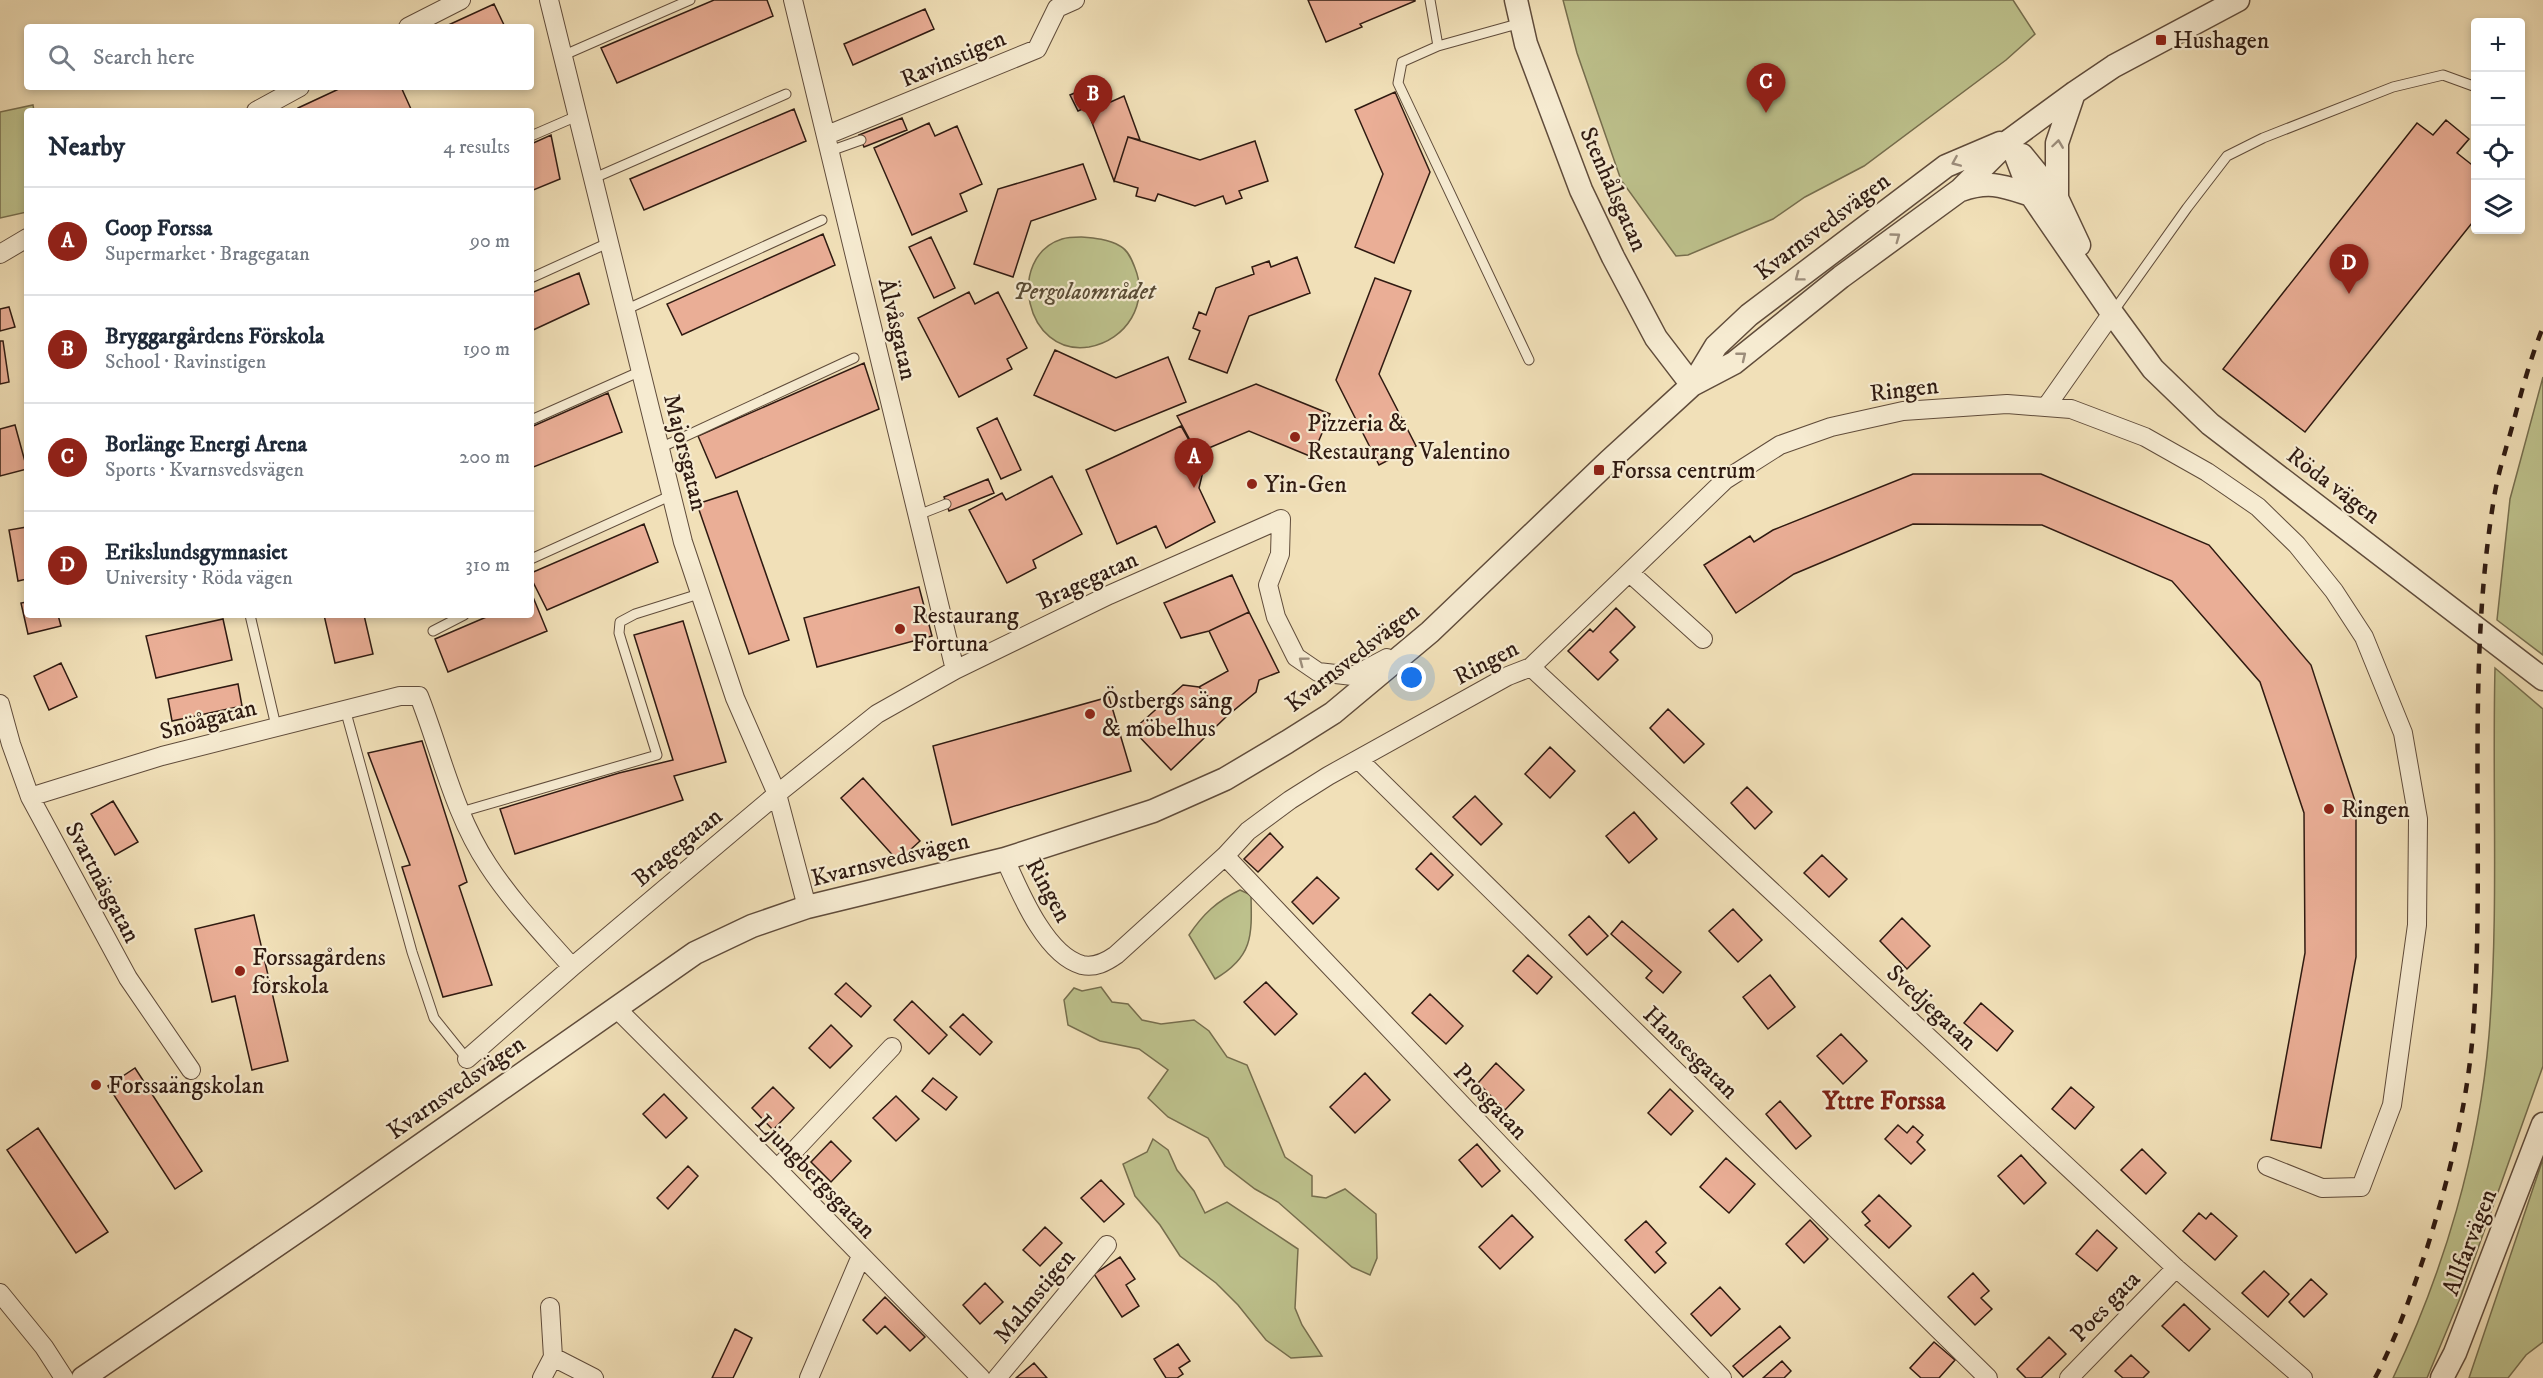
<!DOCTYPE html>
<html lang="en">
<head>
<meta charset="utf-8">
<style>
  :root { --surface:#fff; --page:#f6f6f7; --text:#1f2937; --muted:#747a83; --line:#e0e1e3; --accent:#8f2418 }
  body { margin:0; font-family:"IM FELL DW Pica",serif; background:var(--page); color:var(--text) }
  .controls { position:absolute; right:18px; top:18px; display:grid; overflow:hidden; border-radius:6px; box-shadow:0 3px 9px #0003 }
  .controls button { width:54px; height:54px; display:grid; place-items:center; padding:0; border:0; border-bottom:2px solid var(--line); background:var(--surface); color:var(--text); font:30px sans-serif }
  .you { position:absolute; left:1412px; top:678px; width:21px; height:21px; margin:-15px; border:4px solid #fff; border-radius:50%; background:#1a73e8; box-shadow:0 0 0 9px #1a73e833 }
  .badge { display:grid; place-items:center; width:39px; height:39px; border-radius:50%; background:var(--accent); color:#fff; font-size:20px; font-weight:700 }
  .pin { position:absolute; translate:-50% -50px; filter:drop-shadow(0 2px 3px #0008) }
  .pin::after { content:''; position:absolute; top:32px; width:21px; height:18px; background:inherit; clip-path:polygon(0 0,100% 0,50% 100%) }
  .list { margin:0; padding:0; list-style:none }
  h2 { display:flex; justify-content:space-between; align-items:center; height:78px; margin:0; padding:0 24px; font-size:26px }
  h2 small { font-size:20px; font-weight:400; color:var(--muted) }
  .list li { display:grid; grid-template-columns:39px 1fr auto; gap:18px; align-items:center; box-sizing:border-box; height:108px; padding:0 24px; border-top:2px solid var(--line) }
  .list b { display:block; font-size:22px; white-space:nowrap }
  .list p { margin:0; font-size:20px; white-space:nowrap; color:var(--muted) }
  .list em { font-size:20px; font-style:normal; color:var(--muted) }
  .icon { flex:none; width:33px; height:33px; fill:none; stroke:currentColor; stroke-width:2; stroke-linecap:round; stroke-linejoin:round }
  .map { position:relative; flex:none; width:2543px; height:1378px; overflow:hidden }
  .search { position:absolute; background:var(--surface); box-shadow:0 3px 9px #0003; left:24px; top:24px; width:510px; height:66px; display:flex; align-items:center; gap:15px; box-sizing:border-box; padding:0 21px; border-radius:6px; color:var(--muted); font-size:22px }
  .panel { position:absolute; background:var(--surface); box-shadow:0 3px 9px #0003; left:24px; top:108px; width:510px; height:510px; border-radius:6px }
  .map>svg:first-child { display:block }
  .green { fill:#bdc18c; stroke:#766e4e; stroke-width:1.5 }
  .building { fill:#eaae96; stroke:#2f1a11; stroke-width:1.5 }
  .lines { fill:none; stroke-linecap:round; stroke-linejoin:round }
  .service-casing { stroke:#604c3b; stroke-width:11 }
  .minor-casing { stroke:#604c3b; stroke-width:20 }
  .tertiary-casing { stroke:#604c3b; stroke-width:25 }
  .service { stroke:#f6ebd1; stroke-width:9 }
  .minor { stroke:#f6ebd1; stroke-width:18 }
  .tertiary { stroke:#f6ebd1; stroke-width:22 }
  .rail { stroke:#2f1a11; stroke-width:4.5; stroke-dasharray:10 10; stroke-linecap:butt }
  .oneway { stroke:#9c8d7b }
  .poi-dot { fill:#8f2418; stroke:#f6ebd1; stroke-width:2 }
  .labels { text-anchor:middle; stroke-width:4.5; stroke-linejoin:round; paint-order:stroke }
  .poi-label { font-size:24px; fill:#2f1a11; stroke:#f6ebd1; text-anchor:start }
  .street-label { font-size:24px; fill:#2f1a11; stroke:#f6ebd1 }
  .park-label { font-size:24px; font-style:italic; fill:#5a4c36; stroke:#f6ebd1 }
  .neighbourhood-label { font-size:26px; font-weight:bold; fill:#7a1f14; stroke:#f6ebd1 }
</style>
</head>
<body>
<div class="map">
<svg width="2543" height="1378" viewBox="0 0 2543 1378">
  <rect width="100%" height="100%" fill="#f1e0b8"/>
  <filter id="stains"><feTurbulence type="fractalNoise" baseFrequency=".00333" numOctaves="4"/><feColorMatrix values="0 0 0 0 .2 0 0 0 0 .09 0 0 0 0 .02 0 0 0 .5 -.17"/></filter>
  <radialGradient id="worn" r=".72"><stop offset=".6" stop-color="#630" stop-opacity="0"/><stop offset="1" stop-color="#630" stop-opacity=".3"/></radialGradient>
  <path class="green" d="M1563,0H2013L2035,34L2006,60L1864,166L1805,197L1773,219L1688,255L1676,256L1621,180L1577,53Z
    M33,105L34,111H27V212L0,218V112Z
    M1081,237C1094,238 1108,239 1120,246C1128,250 1132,260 1135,268C1149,303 1127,340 1089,347C1025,357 1005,257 1062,239C1068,237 1075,237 1081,237Z
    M2543,377V655L2497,620L2510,499Z
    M2495,668L2543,709V1066L2461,1296L2427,1378H2393C2444,1271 2479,1153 2489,1035C2499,913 2492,790 2495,668Z
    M1240,890L1251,895C1252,936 1253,957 1215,979L1189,935C1203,914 1217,901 1240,890Z
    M1101,987L1112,1002L1128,1004L1142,1020L1161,1024L1194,1020L1209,1031L1227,1057L1247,1065L1285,1157L1312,1176V1196L1326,1198L1345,1189L1376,1214L1377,1258L1370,1275L1352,1267L1278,1202L1255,1189L1225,1166L1208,1138L1168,1117L1148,1098L1168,1070L1139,1049L1100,1041L1068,1025L1064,1000L1074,988L1082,991Z
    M1153,1139L1168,1150L1177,1170L1194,1191L1205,1213L1227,1202L1298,1249L1295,1308L1302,1325L1322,1356L1291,1358L1266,1340L1238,1305L1216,1283L1180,1256L1160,1225L1135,1196L1123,1164L1147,1152Z
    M2543,1159V1342L2526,1355L2508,1378H2469Z"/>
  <path class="building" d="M714,0H767L773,16L617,83L601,48Z
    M1308,0H1415V1L1360,24L1362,27L1326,42Z
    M494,4L505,27H444Z
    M925,9L934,29L853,65L844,44Z
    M1103,81L1110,97L1078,111L1070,95Z
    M343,87H401L411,109L406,111H299L298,108Z
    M1395,92L1430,172L1394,263L1355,247L1383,174L1355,110Z
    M1124,96L1140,140L1128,137L1114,181L1088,112Z
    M794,109L806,141L644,210L630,179Z
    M902,118L907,130L864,147L859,135Z
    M2446,120L2469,139L2457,153L2476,168V218L2305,432L2223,369L2417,123L2433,135Z
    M929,123L935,136L957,126L982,184L960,194L967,211L912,235L874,148Z
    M551,135L560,179L531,191V144Z
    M1128,137L1200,160L1255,141L1268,181L1239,191L1242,198L1226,204L1223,196L1195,206L1158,194L1155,201L1136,196L1138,188L1114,181Z
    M1083,164L1096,199L1031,221L1013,277L974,264L998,189Z
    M823,234L835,265L682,335L667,304Z
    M931,237L955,288L934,298L909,247Z
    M1297,257L1310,293L1249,316L1227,373L1189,359L1200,331L1193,328L1199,312L1206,315L1216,288L1254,274L1252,267L1269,261L1271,267Z
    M579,273L589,304L531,331V293Z
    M1375,278L1411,291L1379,374L1416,446L1379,465L1336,380Z
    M969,292L975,304L998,292L1027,348L1007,359L1012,369L959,397L918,318Z
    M9,307L15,327L0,331V309Z
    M0,341H3L9,382L0,384Z
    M1055,350L1116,378L1168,357L1186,402L1115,431L1034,395Z
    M864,363L879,409L716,478L698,436Z
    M1256,384L1330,414L1312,457L1249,431L1197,453L1177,416Z
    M608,393L622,432L531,468V427Z
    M997,418L1021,470L1001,479L977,428Z
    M15,425L27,469L0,476V429Z
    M1181,426L1204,467L1199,488L1215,522L1166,548L1156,526L1117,544L1086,470Z
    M1913,474H2041L2209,545L2311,665L2356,804V957L2321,1148L2271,1140L2305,953L2304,813L2260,682L2172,581L2042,525L1913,524L1794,574L1736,613L1704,565L1750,536L1754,542L1773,530Z
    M1052,476L1082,534L1033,560L1036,568L1007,583L969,510L1002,493L1006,500Z
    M988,479L994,493L949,511L944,497Z
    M737,491L789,640L749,654L697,504Z
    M644,524L658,562L547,610L531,578V573Z
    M27,527V579L18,581L9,530Z
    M1232,575L1249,612L1209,631L1181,638L1164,603Z
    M919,587L932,636L817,667L804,618Z
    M533,597L547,631L448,672L435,639L491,615H531Z
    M27,602V615H58L61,626L28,634L21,603Z
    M1616,608L1635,627L1610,652L1618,660L1598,680L1568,651L1590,629L1593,632Z
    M1249,612L1279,672L1259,680L1256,692L1227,716L1199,687L1228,671L1209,631Z
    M324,615H364L373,654L335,663Z
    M223,619L232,660L156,678L146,636Z
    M683,621L726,762L674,776L683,800L515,854L500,809L619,773L673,760L634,635Z
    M61,663L77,697L49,710L34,676Z
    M238,684L242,706L172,721L168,699Z
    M1183,685L1199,687L1227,716L1171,770L1133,730Z
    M1109,697L1131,771L952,825L933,746Z
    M1668,709L1704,744L1684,763L1650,728Z
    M422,741L467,882L459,886L492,985L443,997L402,867L410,865L368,753Z
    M1550,747L1575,771L1550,798L1525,774Z
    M863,778L920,841L898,861L841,798Z
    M1747,787L1772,812L1755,829L1731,803Z
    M1475,796L1502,824L1481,845L1453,817Z
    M113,801L138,842L115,855L91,814Z
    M1634,812L1657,839L1629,863L1606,836Z
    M1270,833L1283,847L1258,872L1244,859Z
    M1431,853L1453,875L1438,890L1416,869Z
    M1822,855L1847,879L1829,897L1804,873Z
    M1317,877L1339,898L1313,924L1292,902Z
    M1733,909L1762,940L1738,962L1709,931Z
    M254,915L288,1061L252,1070L235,996L212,1002L195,929Z
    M1589,916L1608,936L1587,955L1569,935Z
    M1902,918L1930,946L1907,969L1880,941Z
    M1622,921L1681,972L1663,993L1646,978L1652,971L1611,934Z
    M1528,955L1552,977L1537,994L1513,971Z
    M1770,975L1795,1007L1768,1029L1743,997Z
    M1266,982L1297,1014L1275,1035L1244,1002Z
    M846,983L871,1006L861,1017L835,994Z
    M1430,994L1463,1026L1446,1044L1412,1013Z
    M912,1001L947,1035L929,1054L894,1020Z
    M1981,1003L2013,1031L1997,1051L1964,1023Z
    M963,1014L992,1042L980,1055L950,1027Z
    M831,1025L852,1046L830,1068L809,1048Z
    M1841,1034L1867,1061L1843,1084L1817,1056Z
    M1496,1063L1524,1090L1505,1110L1478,1083Z
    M135,1068L202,1171L175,1189L108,1086Z
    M1365,1073L1390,1100L1355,1133L1330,1107Z
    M933,1078L957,1097L946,1110L922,1091Z
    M773,1087L794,1108L773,1130L752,1108Z
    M2071,1087L2094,1107L2075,1129L2052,1109Z
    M1670,1089L1693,1111L1671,1135L1648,1113Z
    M664,1094L687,1118L666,1138L643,1114Z
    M896,1096L919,1119L896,1141L873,1118Z
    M1780,1101L1811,1136L1796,1149L1766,1114Z
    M1898,1125L1907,1133L1913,1126L1923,1135L1917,1142L1925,1150L1911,1164L1885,1139Z
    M38,1128L108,1232L76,1253L7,1150Z
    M831,1141L851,1161L831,1182L811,1162Z
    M1477,1144L1500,1171L1482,1187L1459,1160Z
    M2142,1149L2166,1173L2146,1194L2121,1170Z
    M2021,1155L2046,1183L2024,1204L1998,1176Z
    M1726,1158L1755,1184L1729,1213L1700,1187Z
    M688,1166L698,1176L668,1209L657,1198Z
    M1101,1180L1124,1204L1104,1222L1081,1198Z
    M1879,1195L1911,1226L1889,1248L1865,1225L1870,1221L1862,1212Z
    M2199,1213L2206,1219L2211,1213L2237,1236L2215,1260L2183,1231Z
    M1512,1215L1533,1237L1500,1269L1479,1247Z
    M1810,1220L1828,1239L1804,1263L1786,1244Z
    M1646,1221L1666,1243L1656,1252L1666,1263L1655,1273L1625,1240Z
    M1045,1227L1062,1243L1040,1266L1023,1250Z
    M2097,1230L2117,1248L2097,1271L2076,1254Z
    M1120,1257L1135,1279L1126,1285L1139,1306L1122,1317L1094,1274Z
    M2264,1271L2289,1294L2268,1317L2242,1293Z
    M1973,1273L1989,1291L1981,1298L1992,1309L1975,1325L1948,1297Z
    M2311,1279L2327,1294L2304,1317L2289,1302Z
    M985,1283L1003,1302L980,1324L963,1305Z
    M1720,1287L1740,1309L1711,1336L1691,1314Z
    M885,1297L925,1337L910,1351L885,1326L877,1334L863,1320Z
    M2184,1304L2210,1329L2189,1351L2162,1326Z
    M1780,1326L1790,1338L1743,1377L1733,1366Z
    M735,1329L752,1338L733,1378H712Z
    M2049,1337L2066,1354L2041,1378H2026L2017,1369Z
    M1934,1342L1955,1360L1939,1378H1921L1910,1368Z
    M1178,1344L1190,1361L1179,1368L1183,1374L1177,1378H1166L1154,1359Z
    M2131,1355L2149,1372L2143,1378H2123L2115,1371Z
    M1782,1361L1791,1371L1784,1378H1763Z
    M1034,1363L1047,1378H1016Z"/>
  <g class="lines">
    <defs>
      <path id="service" d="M1430,0L1438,46
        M1521,23L1438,46L1402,62L1398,83L1529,360
        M562,56L690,0
        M531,136L577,116
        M830,151L861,140
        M592,179L786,94
        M531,278L608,243
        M625,310L822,220
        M2113,312L2187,208L2227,156L2263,138L2393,87L2443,75L2476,87
        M531,420L641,371
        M660,448L854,358
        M918,515L946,504
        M531,559L672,495
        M250,615L276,726
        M433,631L464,615
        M345,709L412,952L434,1018L467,1059
        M461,812L657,755L622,643L619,633L620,622L635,614L699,594"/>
      <path id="minor" d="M549,0L683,542L735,698L777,794L807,907
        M793,0L955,670
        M408,27L461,0
        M256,111L300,87
        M827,135L1037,49L1057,8L1075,0
        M0,254L27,238
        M2046,407L2112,313
        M1630,573L1703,639
        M1531,667L2176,1268L2303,1378
        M0,704L11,744L30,797L128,978L191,1070
        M1359,760L1988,1378
        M30,797L162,756L400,696H419C441,752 454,814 488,865C512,902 543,934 572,967
        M1225,856L1722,1378
        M1005,859C1019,890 1045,955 1082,965C1095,968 1106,962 1116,955L1225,856L1248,831L1290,800L1328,776L1508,676L1531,667L1725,480L1780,445L1831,427L1903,411L2007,404L2071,409L2145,437L2207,472L2258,507L2297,545L2334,591L2364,637L2403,733L2418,819L2417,925L2392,1105L2361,1187L2322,1188L2267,1166
        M616,1008L777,1169L981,1378
        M467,1059L572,967L777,794L877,714L955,670L1109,595L1281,519L1280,554L1268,585L1276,617L1296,657L1318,672L1353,676L1387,658
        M777,1169L892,1047
        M0,1293L44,1347L64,1378
        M550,1307L553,1357
        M542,1378L553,1357L594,1378
        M809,1378L861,1256
        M997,1378L1107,1245
        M2069,1378L2176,1268"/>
      <path id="tertiary" d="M1516,0L1526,44L1581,190L1613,257L1656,338L1692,385
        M2010,140L2031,195L2112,313L2153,369L2210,424L2543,679
        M2022,155L2057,198L2079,245
        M1961,190C1990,180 2003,186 2031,195
        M2057,198V143L2074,93
        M1693,384L1716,346L1749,315L1946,166L2000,143
        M83,1378L321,1215L695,953L752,926L807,907L1005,859L1153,811L1225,779L1287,742L1333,713L1430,632L1609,461L1692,385L1734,363L1841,277L1960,190L2010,140L2074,93L2114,66L2238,0
        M2442,1378L2455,1353L2543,1124"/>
    </defs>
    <use href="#service" class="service-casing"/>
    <use href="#minor" class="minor-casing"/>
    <use href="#tertiary" class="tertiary-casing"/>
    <use href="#service" class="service"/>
    <use href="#minor" class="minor"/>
    <use href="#tertiary" class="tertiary"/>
    <path class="rail" d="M2375,1378C2397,1337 2412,1292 2427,1248C2449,1178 2467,1106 2473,1032C2486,854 2465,675 2494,498C2498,472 2507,446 2514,420C2522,389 2531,357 2543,327"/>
  </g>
  <defs><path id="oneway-chevron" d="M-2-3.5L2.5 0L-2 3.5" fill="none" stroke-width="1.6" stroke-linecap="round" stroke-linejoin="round" transform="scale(1.5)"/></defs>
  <g class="oneway">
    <use href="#oneway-chevron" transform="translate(2058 144) rotate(-82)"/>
    <use href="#oneway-chevron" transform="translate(1956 162) rotate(157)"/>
    <use href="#oneway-chevron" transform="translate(1896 237) rotate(-36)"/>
    <use href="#oneway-chevron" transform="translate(1799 277) rotate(143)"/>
    <use href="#oneway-chevron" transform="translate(1742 356) rotate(-39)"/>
    <use href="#oneway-chevron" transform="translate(1303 661) rotate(-143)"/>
  </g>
  <g class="poi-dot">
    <rect x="2155" y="34" width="12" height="12" rx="3"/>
    <circle cx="1295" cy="437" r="6"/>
    <rect x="1593" y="464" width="12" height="12" rx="3"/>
    <circle cx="1252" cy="484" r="6"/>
    <circle cx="900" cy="629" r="6"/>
    <circle cx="1090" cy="714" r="6"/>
    <circle cx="2329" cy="809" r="6"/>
    <circle cx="240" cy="971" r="6"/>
    <circle cx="96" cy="1085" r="6"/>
  </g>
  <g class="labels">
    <g class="poi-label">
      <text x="2173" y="48">Hushagen</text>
      <text x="1307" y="431">Pizzeria &amp;<tspan x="1307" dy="28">Restaurang Valentino</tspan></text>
      <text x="1611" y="478">Forssa centrum</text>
      <text x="1264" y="492">Yin-Gen</text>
      <text x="912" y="623">Restaurang<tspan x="912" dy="28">Fortuna</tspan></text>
      <text x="1102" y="708">Östbergs säng<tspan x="1102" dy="28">&amp; möbelhus</tspan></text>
      <text x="2341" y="817">Ringen</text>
      <text x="252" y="965">Forssagårdens<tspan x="252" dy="28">förskola</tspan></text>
      <text x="108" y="1093">Forssaängskolan</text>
    </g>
    <g class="street-label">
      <text transform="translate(953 58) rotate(-23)" y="8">Ravinstigen</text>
      <text transform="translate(1614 189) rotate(66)" y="8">Stenhålsgatan</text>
      <text transform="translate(1822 226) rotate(-37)" y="8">Kvarnsvedsvägen</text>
      <text transform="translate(898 329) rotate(77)" y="8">Älvåsgatan</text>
      <text transform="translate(1904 389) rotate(-7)" y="8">Ringen</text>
      <text transform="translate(686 452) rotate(76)" y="8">Majorsgatan</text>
      <text transform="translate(2334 485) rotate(37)" y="8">Röda vägen</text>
      <text transform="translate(1087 580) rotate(-25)" y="8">Bragegatan</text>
      <text transform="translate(1352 657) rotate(-38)" y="8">Kvarnsvedsvägen</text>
      <text transform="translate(1486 662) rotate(-28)" y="8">Ringen</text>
      <text transform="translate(208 719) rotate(-15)" y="8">Snöågatan</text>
      <text transform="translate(677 847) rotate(-40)" y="8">Bragegatan</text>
      <text transform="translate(890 859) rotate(-14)" y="8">Kvarnsvedsvägen</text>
      <text transform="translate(103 882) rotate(62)" y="8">Svartnäsgatan</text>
      <text transform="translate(1049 890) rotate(61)" y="8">Ringen</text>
      <text transform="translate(1932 1007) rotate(43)" y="8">Svedjegatan</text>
      <text transform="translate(1691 1052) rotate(44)" y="8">Hansesgatan</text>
      <text transform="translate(456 1087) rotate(-35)" y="8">Kvarnsvedsvägen</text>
      <text transform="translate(1491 1101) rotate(46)" y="8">Prosgatan</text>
      <text transform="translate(816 1176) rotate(46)" y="8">Ljungbergsgatan</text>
      <text transform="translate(2469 1242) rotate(-69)" y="8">Allfarvägen</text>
      <text transform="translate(1034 1296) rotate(-51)" y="8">Malmstigen</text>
      <text transform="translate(2105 1306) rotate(-46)" y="8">Poes gata</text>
    </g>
    <g class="park-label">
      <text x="1084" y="299">Pergolaområdet</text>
    </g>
    <g class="neighbourhood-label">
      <text x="1884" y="1109">Yttre Forssa</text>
    </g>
  </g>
  <rect width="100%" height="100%" filter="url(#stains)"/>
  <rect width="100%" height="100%" fill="url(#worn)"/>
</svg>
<div class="controls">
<button>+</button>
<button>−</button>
<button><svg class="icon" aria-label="locate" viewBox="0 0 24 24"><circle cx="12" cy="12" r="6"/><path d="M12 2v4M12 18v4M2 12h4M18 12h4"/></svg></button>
<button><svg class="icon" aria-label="layers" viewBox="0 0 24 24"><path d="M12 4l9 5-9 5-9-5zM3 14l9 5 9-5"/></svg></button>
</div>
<div class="you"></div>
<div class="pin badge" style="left:1194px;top:488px">A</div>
<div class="pin badge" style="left:1093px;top:125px">B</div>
<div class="pin badge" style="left:1766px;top:113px">C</div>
<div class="pin badge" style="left:2349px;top:294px">D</div>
<div class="search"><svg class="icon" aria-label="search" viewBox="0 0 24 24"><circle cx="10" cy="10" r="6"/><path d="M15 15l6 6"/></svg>Search here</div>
<section class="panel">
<h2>Nearby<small>4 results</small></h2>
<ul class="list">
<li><span class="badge">A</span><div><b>Coop Forssa</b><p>Supermarket · Bragegatan</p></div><em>90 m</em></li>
<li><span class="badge">B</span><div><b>Bryggargårdens Förskola</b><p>School · Ravinstigen</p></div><em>190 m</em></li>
<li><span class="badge">C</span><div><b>Borlänge Energi Arena</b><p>Sports · Kvarnsvedsvägen</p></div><em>200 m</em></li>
<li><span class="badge">D</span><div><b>Erikslundsgymnasiet</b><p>University · Röda vägen</p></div><em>310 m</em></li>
</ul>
</section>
</div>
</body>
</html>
